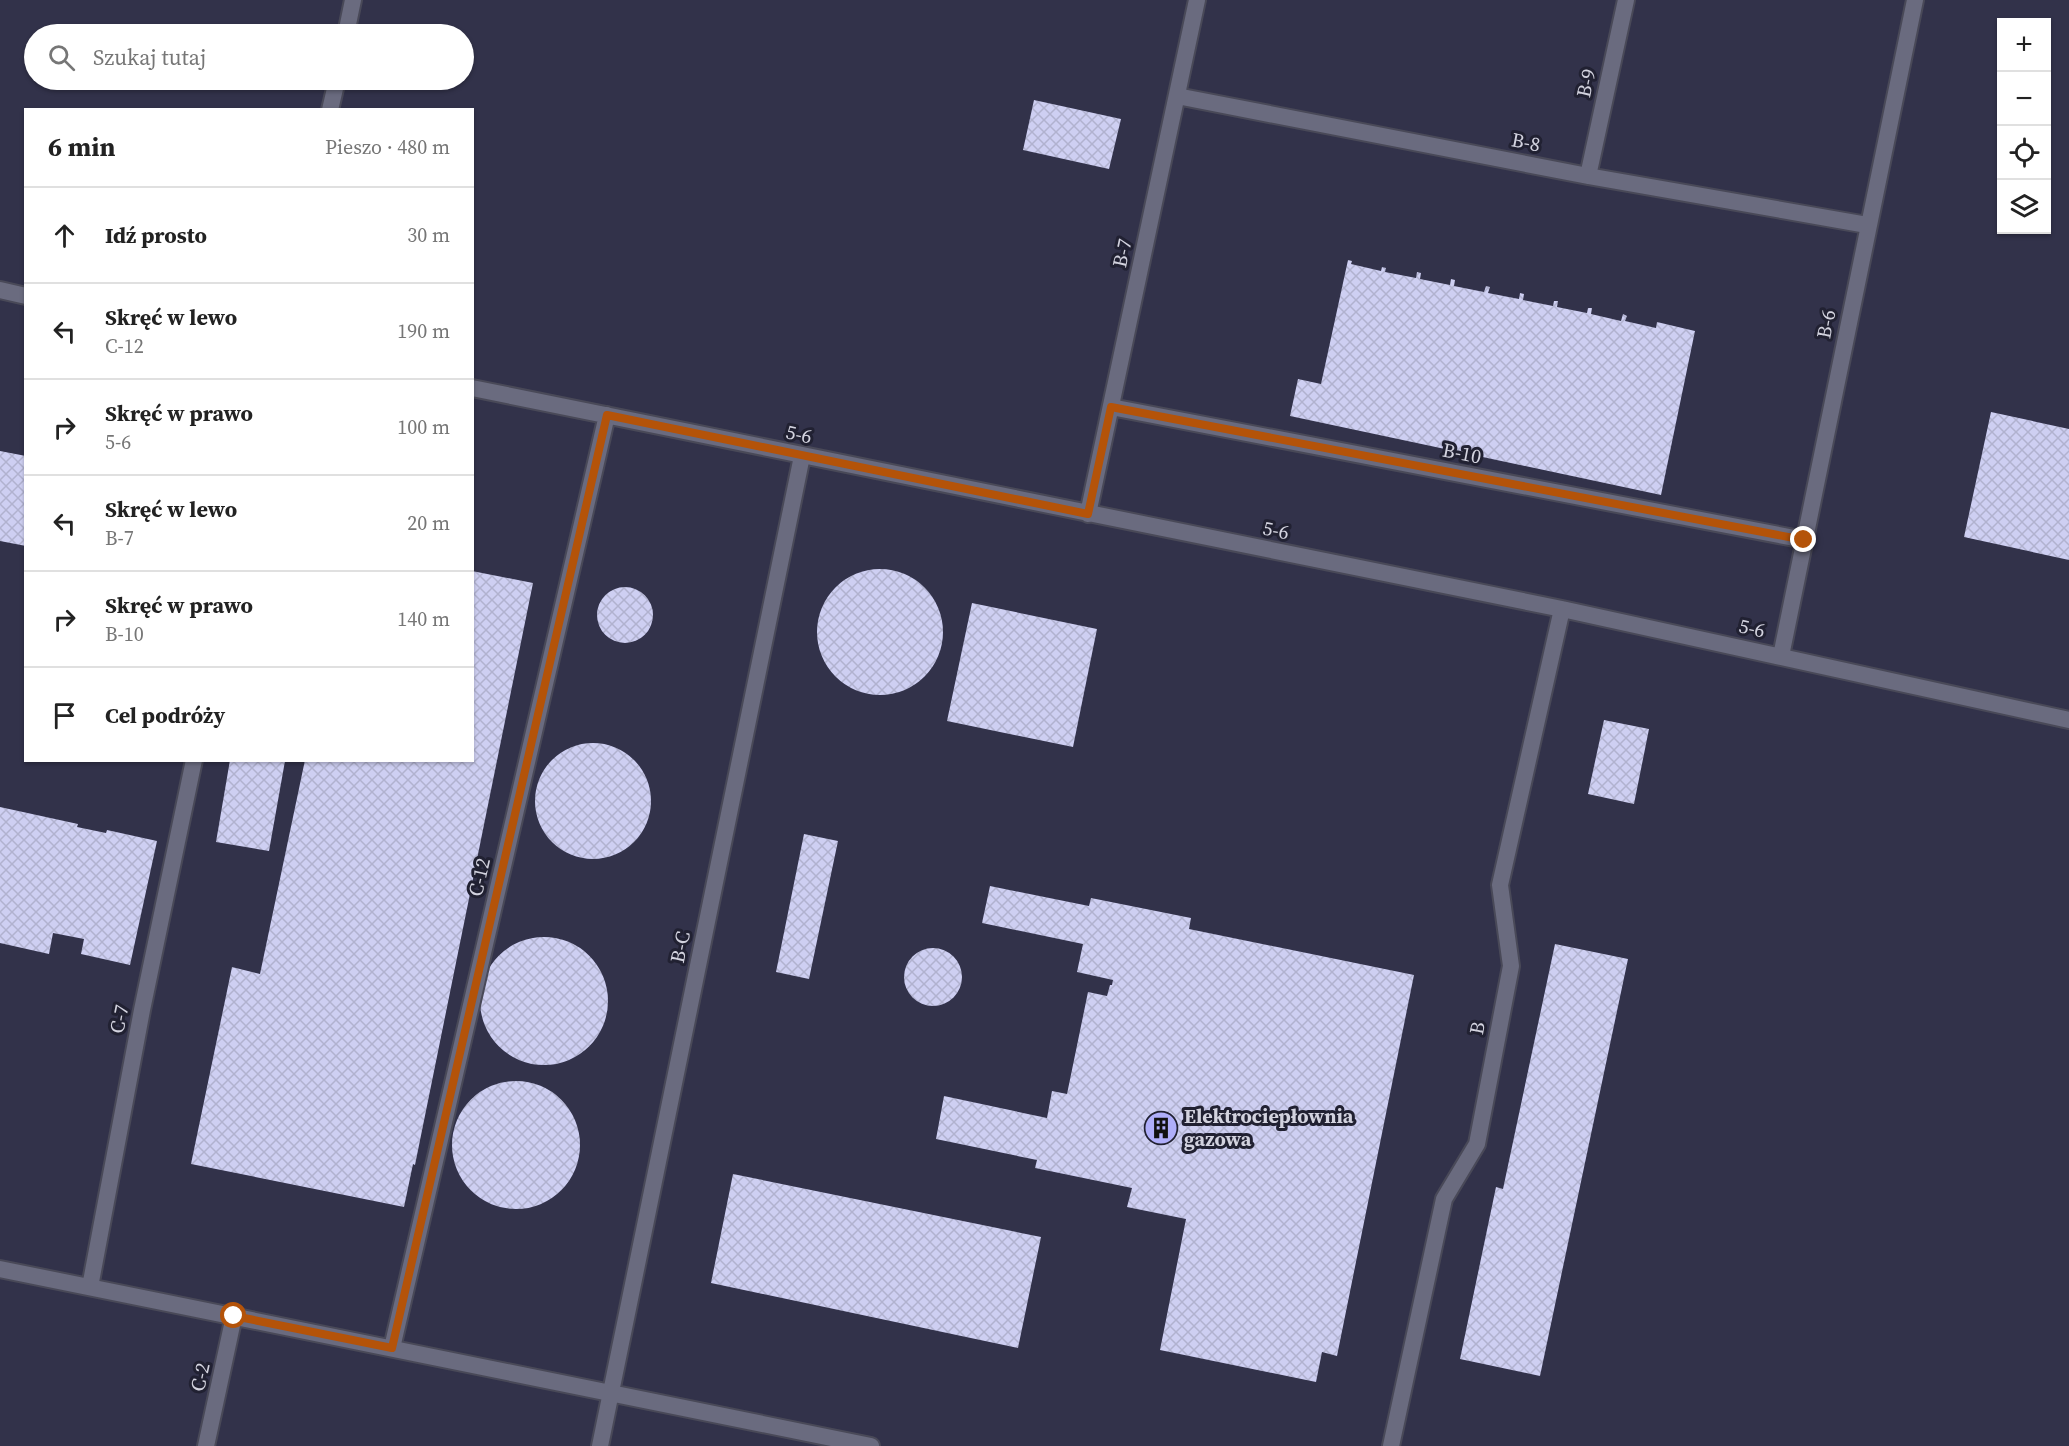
<!DOCTYPE html>
<html lang="pl">
<head>
<meta charset="utf-8">
<style>
  :root { --surface:#fff; --page:#f2f2f2; --text:#222; --muted:#767676; --line:#e0e0e0 }
  body { margin:0; font-family:"Source Serif 4",serif; background:var(--page); color:var(--text) }
  .controls { position:absolute; right:18px; top:18px; display:grid; overflow:hidden; border-radius:0px; box-shadow:0 2px 4px #0004 }
  .controls button { width:54px; height:54px; display:grid; place-items:center; padding:0; border:0; border-bottom:2px solid var(--line); background:var(--surface); color:var(--text); font:30px sans-serif }
  .stop { position:absolute; width:18px; height:18px; margin:-14px; border:4px solid #b45309; border-radius:50%; background:#fff }
  .stop.end { background:#b45309; border-color:#fff; box-shadow:0 2px 6px #0008 }
  .list { margin:0; padding:0; list-style:none }
  h2 { display:flex; justify-content:space-between; align-items:center; height:78px; margin:0; padding:0 24px; font-size:26px }
  h2 small { font-size:20px; font-weight:400; color:var(--muted) }
  .list li { display:grid; grid-template-columns:39px 1fr auto; gap:18px; align-items:center; box-sizing:border-box; height:96px; padding:0 24px; border-top:2px solid var(--line) }
  .list b { display:block; font-size:22px; white-space:nowrap }
  .list p { margin:0; font-size:20px; white-space:nowrap; color:var(--muted) }
  .list em { font-size:20px; font-style:normal; color:var(--muted) }
  .icon { flex:none; width:33px; height:33px; fill:none; stroke:currentColor; stroke-width:2; stroke-linecap:round; stroke-linejoin:round }
  .map { position:relative; flex:none; width:2069px; height:1446px; overflow:hidden }
  .search { position:absolute; background:var(--surface); box-shadow:0 2px 4px #0004; left:24px; top:24px; width:450px; height:66px; display:flex; align-items:center; gap:15px; box-sizing:border-box; padding:0 21px; border-radius:33px; color:var(--muted); font-size:22px }
  .panel { position:absolute; background:var(--surface); box-shadow:0 2px 4px #0004; left:24px; top:108px; width:450px; height:654px; border-radius:0px }
  .map>svg:first-child { display:block }
  .built { fill:#32324a; fill-rule:evenodd }
  .building { fill:url(#building-cross-hatch) }
  .lines { fill:none; stroke-linecap:round; stroke-linejoin:round }
  .service-casing { stroke:#494958; stroke-width:20 }
  .service { stroke:#6a6b7f; stroke-width:16 }
  .route { stroke:#b45309; stroke-width:8 }
  .labels { text-anchor:middle; stroke-width:6; stroke-linejoin:round; paint-order:stroke }
  .street-label { font-size:20px; fill:#d3d3df; stroke:#212132 }
  .poi-label { font-size:20px; font-weight:bold; fill:#d3d3df; stroke:#212132; text-anchor:start }
</style>
</head>
<body>
<div class="map">
<svg width="2069" height="1446" viewBox="0 0 2069 1446">
  <defs>
    <pattern id="building-cross-hatch" width="8" height="8" patternUnits="userSpaceOnUse" patternTransform="scale(1.5)"><rect width="8" height="8" fill="#cecff2"/><path d="M0 0l8 8M0 8l8-8" fill="none" stroke="#b1b2cf"/></pattern>
  </defs>
  <rect width="100%" height="100%" fill="#2b2b3d"/>
  <path class="built" d="M0,0H2069V1446H0ZM2002,22H2046V230H2002ZM34,34H464V80H34ZM26,110H472V760H26Z"/>
  <path class="building" d="M1034,100L1121,119L1109,169L1023,150Z
    M1348,260L1352,261L1351,264L1381,271L1382,267L1386,268L1385,272L1416,278L1417,272L1421,273L1420,279L1450,285L1451,279L1455,280L1454,286L1484,292L1486,286L1490,287L1488,293L1519,299L1520,293L1524,294L1523,300L1553,306L1554,301H1558L1557,307L1587,313L1588,308H1592L1591,314L1621,321L1623,314L1627,316L1625,321L1656,328L1657,322L1695,331L1661,495L1290,416L1298,379L1321,384Z
    M1991,412L2069,429V560L1964,537Z
    M0,451L26,456V546L0,541Z
    M817 632a63 63 0 1 1 126 0a63 63 0 1 1-126 0Z
    M472,571L533,583L415,1165L413,1164L404,1207L191,1164L232,967L260,974L305,760H472Z
    M597 615a28 28 0 1 1 56 0a28 28 0 1 1-56 0Z
    M972,603L1097,629L1073,747L947,721Z
    M1604,720L1649,729L1634,804L1588,794Z
    M535 801a58 58 0 1 1 116 0a58 58 0 1 1-116 0Z
    M230,760L285,761L269,851L216,842Z
    M0,807L78,824L77,827L106,833L107,830L157,841L130,965L81,954L84,939L53,933L49,954L0,943Z
    M804,834L838,841L809,979L776,972Z
    M990,886L1089,906L1091,898L1191,918L1189,929L1414,975L1337,1356L1322,1352L1316,1382L1160,1350L1186,1219L1127,1207L1132,1188L1035,1168L1037,1160L936,1139L944,1096L1047,1118L1052,1091L1067,1094L1088,992L1107,996L1110,985H1112L1113,980L1077,972L1083,944L982,923Z
    M480 1001a64 64 0 1 1 128 0a64 64 0 1 1-128 0Z
    M1555,944L1628,959L1540,1376L1460,1359L1496,1187L1503,1189Z
    M904 977a29 29 0 1 1 58 0a29 29 0 1 1-58 0Z
    M452 1145a64 64 0 1 1 128 0a64 64 0 1 1-128 0Z
    M733,1174L1041,1237L1018,1348L711,1283Z"/>
  <g class="lines">
    <defs>
      <path id="service" d="M346,34L353,0
        M1177,96L1588,176L1867,225
        M330,110L337,80
        M1588,176L1626,0
        M0,290L26,296
        M472,388L1562,609L2069,720
        M1111,407L1805,540
        M1088,514L1197,0
        M1781,656L1915,0
        M0,1269L871,1446
        M90,1287L142,1010L194,760
        M392,1348L607,415
        M206,1446L234,1316
        M600,1446L802,456
        M1391,1446L1444,1199L1477,1144L1511,966L1500,885L1562,609"/>
    </defs>
    <use href="#service" class="service-casing"/>
    <use href="#service" class="service"/>
  </g>
  <g class="lines">
    <path class="route" d="M234,1316L392,1348L607,415L1088,514L1111,407L1804,540"/>
  </g>
  <defs>
    <symbol id="building-disc" viewBox="-11 -11 22 22"><circle r="9.5" fill="#afaefa" stroke="#212132"/><path d="M-4-6H4V6H1V3H-1V6H-4ZM-2.5-4.3h1.7v1.8h-1.7ZM.8-4.3h1.7v1.8H.8ZM-2.5-1h1.7V.8h-1.7ZM.8-1h1.7V.8H.8Z" fill="#111"/></symbol>
  </defs>
  <g fill-rule="evenodd">
    <use href="#building-disc" x="1142" y="1109" width="38" height="38"/>
  </g>
  <g class="labels">
    <g class="street-label">
      <text transform="translate(1586 83) rotate(-78)" y="7">B-9</text>
      <text transform="translate(1526 142) rotate(11)" y="7">B-8</text>
      <text transform="translate(1122 253) rotate(-78)" y="7">B-7</text>
      <text transform="translate(1826 324) rotate(-79)" y="7">B-6</text>
      <text transform="translate(799 434) rotate(12)" y="7">5-6</text>
      <text transform="translate(1462 453) rotate(11)" y="7">B-10</text>
      <text transform="translate(1276 530) rotate(11)" y="7">5-6</text>
      <text transform="translate(1752 628) rotate(12)" y="7">5-6</text>
      <text transform="translate(479 877) rotate(-77)" y="7">C-12</text>
      <text transform="translate(680 947) rotate(-78)" y="7">B-C</text>
      <text transform="translate(119 1019) rotate(-79)" y="7">C-7</text>
      <text transform="translate(1477 1028) rotate(-79)" y="7">B</text>
      <text transform="translate(200 1377) rotate(-78)" y="7">C-2</text>
    </g>
    <g class="poi-label">
      <text x="1184" y="1123">Elektrociepłownia<tspan x="1184" dy="23">gazowa</tspan></text>
    </g>
  </g>
</svg>
<div class="controls">
<button>+</button>
<button>−</button>
<button><svg class="icon" aria-label="locate" viewBox="0 0 24 24"><circle cx="12" cy="12" r="6"/><path d="M12 2v4M12 18v4M2 12h4M18 12h4"/></svg></button>
<button><svg class="icon" aria-label="layers" viewBox="0 0 24 24"><path d="M12 4l9 5-9 5-9-5zM3 14l9 5 9-5"/></svg></button>
</div>
<div class="stop" style="left:234px;top:1316px"></div>
<div class="stop end" style="left:1804px;top:540px"></div>
<div class="search"><svg class="icon" aria-label="search" viewBox="0 0 24 24"><circle cx="10" cy="10" r="6"/><path d="M15 15l6 6"/></svg>Szukaj tutaj</div>
<section class="panel">
<h2>6 min<small>Pieszo · 480 m</small></h2>
<ul class="list">
<li><svg class="icon" aria-label="ahead" viewBox="0 0 24 24"><path d="M12 20V5M6 11l6-6 6 6"/></svg><div><b>Idź prosto</b></div><em>30 m</em></li>
<li><svg class="icon" aria-label="left" viewBox="0 0 24 24"><path d="M17 20v-9H6M10 6l-5 5 5 5"/></svg><div><b>Skręć w lewo</b><p>C-12</p></div><em>190 m</em></li>
<li><svg class="icon" aria-label="right" viewBox="0 0 24 24"><path d="M7 20v-9h11M14 6l5 5-5 5"/></svg><div><b>Skręć w prawo</b><p>5-6</p></div><em>100 m</em></li>
<li><svg class="icon" aria-label="left" viewBox="0 0 24 24"><path d="M17 20v-9H6M10 6l-5 5 5 5"/></svg><div><b>Skręć w lewo</b><p>B-7</p></div><em>20 m</em></li>
<li><svg class="icon" aria-label="right" viewBox="0 0 24 24"><path d="M7 20v-9h11M14 6l5 5-5 5"/></svg><div><b>Skręć w prawo</b><p>B-10</p></div><em>140 m</em></li>
<li><svg class="icon" aria-label="arrive" viewBox="0 0 24 24"><path d="M6 21V4h12l-3 4 3 4H6"/></svg><div><b>Cel podróży</b></div></li>
</ul>
</section>
</div>
</body>
</html>
